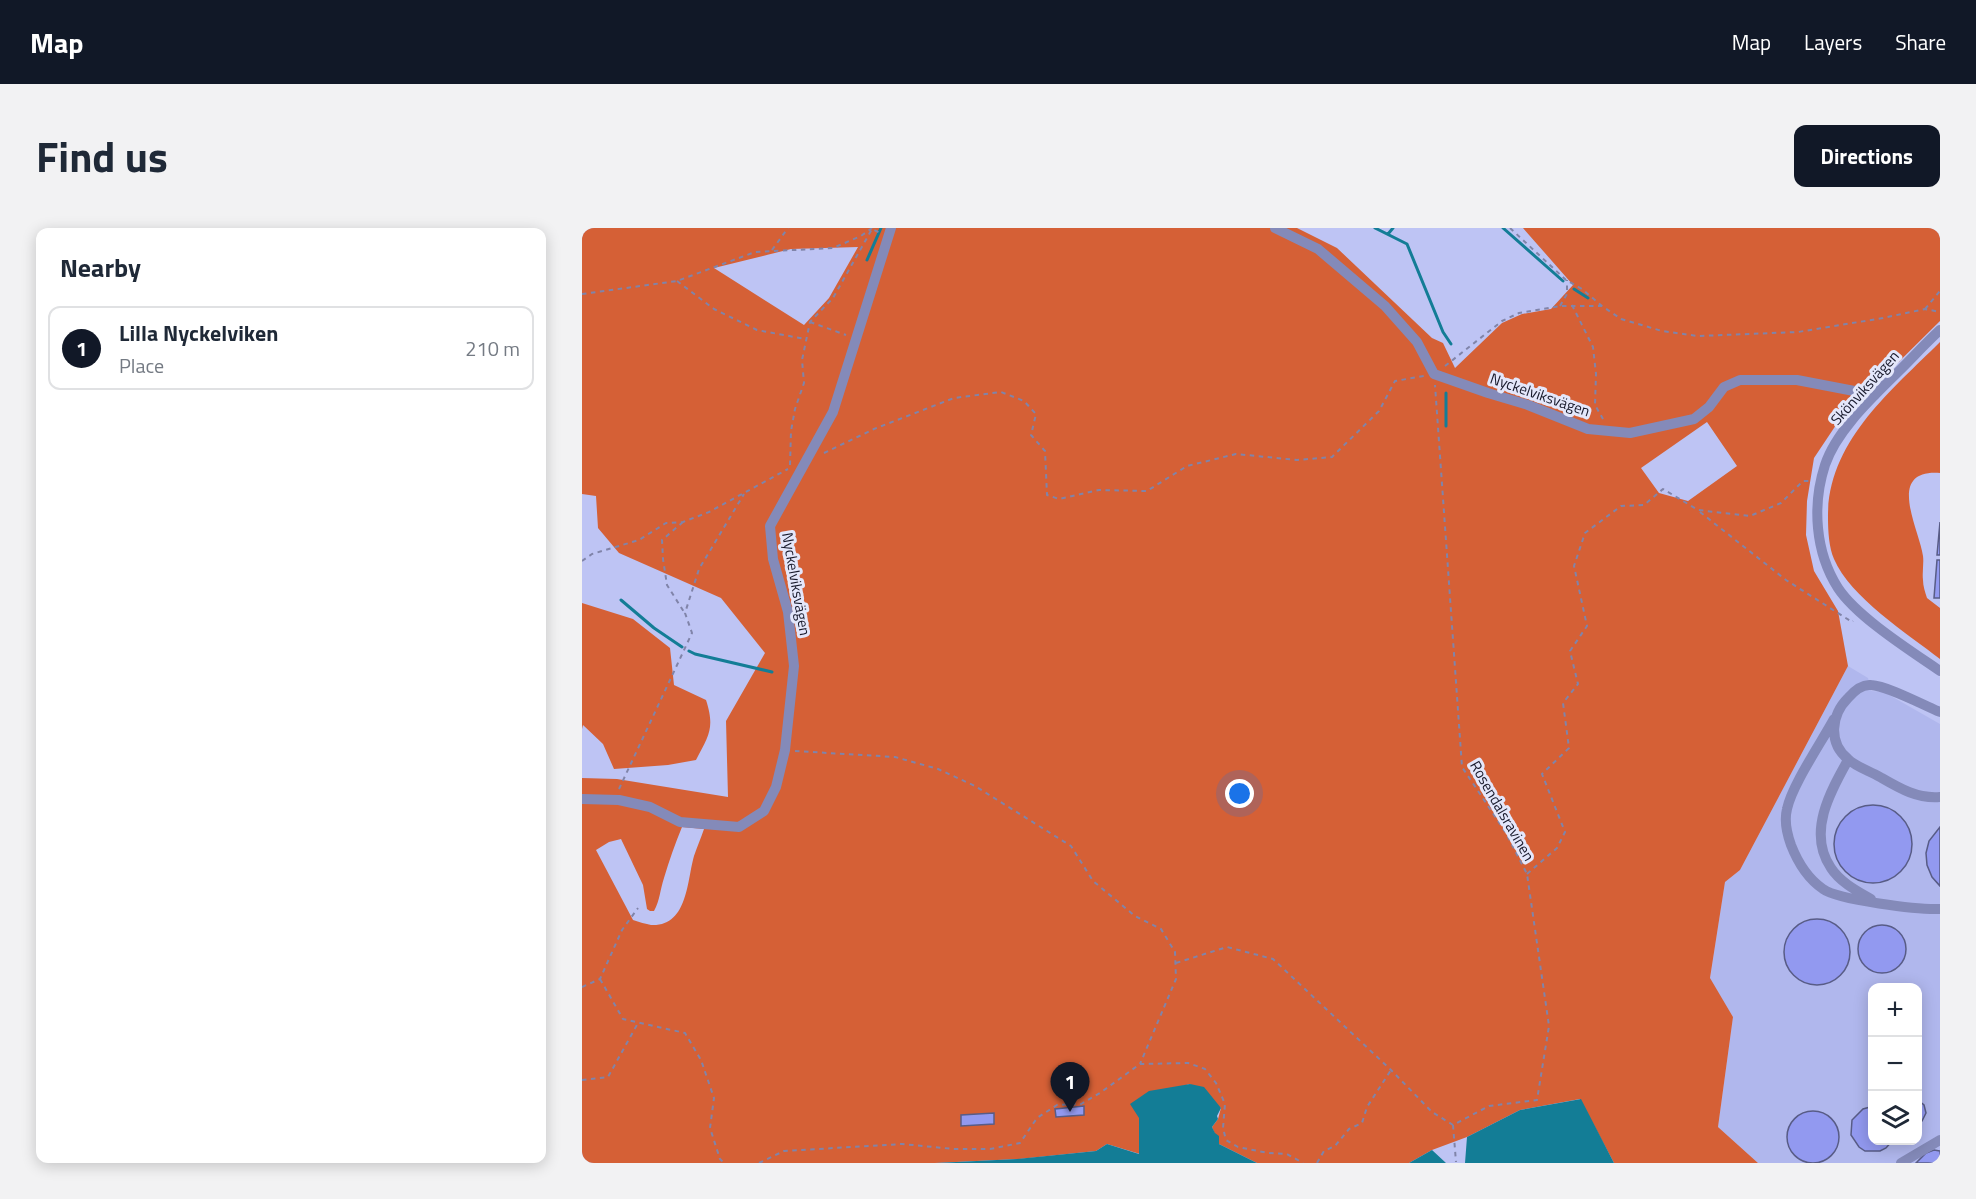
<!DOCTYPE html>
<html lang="en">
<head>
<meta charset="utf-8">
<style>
  :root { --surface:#fff; --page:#f2f2f3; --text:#1f2937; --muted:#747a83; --line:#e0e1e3; --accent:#111827 }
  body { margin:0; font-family:"Titillium Web",sans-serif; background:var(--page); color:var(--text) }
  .controls { position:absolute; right:18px; bottom:18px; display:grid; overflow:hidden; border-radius:12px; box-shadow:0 3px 15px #0003 }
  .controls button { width:54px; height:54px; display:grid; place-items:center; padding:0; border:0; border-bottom:2px solid var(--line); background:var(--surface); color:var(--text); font:30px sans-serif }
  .you { position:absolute; left:658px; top:566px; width:21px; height:21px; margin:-15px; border:4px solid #fff; border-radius:50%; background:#1a73e8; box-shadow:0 0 0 9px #1a73e833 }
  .badge { display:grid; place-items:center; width:39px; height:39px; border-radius:50%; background:var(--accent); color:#fff; font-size:20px; font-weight:700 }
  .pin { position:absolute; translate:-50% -50px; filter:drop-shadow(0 2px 3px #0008) }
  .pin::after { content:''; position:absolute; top:32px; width:21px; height:18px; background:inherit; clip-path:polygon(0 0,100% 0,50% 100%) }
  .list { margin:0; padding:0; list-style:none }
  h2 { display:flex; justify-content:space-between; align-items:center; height:78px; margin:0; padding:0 24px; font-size:26px }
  h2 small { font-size:20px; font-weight:400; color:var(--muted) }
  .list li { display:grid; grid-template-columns:39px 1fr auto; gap:18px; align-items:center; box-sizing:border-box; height:84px; margin:0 12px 12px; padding:0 12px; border:2px solid var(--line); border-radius:12px }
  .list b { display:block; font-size:22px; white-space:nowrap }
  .list p { margin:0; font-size:20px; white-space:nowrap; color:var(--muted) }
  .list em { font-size:20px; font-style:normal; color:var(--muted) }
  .icon { flex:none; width:33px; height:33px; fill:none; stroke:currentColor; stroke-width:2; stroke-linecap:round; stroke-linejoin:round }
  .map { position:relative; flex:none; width:1358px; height:935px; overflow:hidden; border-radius:12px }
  header { display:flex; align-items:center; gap:36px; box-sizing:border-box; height:84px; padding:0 30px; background:var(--accent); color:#fff }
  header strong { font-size:28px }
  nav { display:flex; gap:33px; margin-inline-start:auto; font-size:21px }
  .intro { display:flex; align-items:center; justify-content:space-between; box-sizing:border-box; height:144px; padding:0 36px }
  h1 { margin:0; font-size:42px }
  .button { padding:15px 27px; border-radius:12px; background:var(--accent); color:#fff; font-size:21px; font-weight:700 }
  main { display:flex; gap:36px; padding:0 36px }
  aside { flex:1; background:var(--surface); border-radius:12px; box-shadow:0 3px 15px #0003 }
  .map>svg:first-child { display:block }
  .built { fill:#b0b7ed; fill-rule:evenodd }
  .forest { fill:#d56036; fill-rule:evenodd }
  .water { fill:#137d96 }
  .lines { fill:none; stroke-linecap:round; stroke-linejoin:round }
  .stream { stroke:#137d96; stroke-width:3 }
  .building { fill:#9299f0; stroke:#585c86; stroke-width:1.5 }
  .path { stroke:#8084a9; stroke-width:2; stroke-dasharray:4.5 4.5; stroke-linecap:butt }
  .minor { stroke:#848ab9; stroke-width:10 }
  .labels { text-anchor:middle; stroke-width:6; stroke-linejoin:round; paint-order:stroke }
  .street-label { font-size:15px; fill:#18192b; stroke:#e4e7fb }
</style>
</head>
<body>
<header>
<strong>Map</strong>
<nav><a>Map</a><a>Layers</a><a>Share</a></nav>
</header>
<div class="intro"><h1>Find us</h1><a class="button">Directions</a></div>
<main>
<aside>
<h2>Nearby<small></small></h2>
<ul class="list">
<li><span class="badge">1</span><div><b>Lilla Nyckelviken</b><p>Place</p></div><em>210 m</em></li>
</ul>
</aside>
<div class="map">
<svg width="1358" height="935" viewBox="0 0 1358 935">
  <rect width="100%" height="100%" fill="#bec4f4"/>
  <path class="built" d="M1266,438L1286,450L1289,463L1302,464L1358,496V935H1176L1136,899L1151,789L1128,751L1143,654L1158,642ZM1290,760H1336V912H1290Z"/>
  <path class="forest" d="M0,0H715L755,20L850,110L861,115L873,140L920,95L940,86L969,81L991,57L941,0H1358V93L1256,194L1232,230L1225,273L1224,307L1232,343L1256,383L1266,438L1158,642L1143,654L1128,750L1151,789L1136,899L1176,935H1032L998,871L938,882L885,909L850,922L827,935H675L637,916L630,899L636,891L639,880L608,856L593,860L557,890L558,926L525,916L514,923L437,931L353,935H0V550L35,551L146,569L144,493L183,425L139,370L37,325L16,300L14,268L0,266ZM276,19L247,70L222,97L132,40L209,21ZM1125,194L1155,238L1106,273L1077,265L1059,240ZM100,599L122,601C119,610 115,619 112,628C105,652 106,699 69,697C64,696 57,694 51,692L14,622L27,614L39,611L61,657L65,681L68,683H72C78,672 78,662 82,650C87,633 93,616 100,599Z
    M1358,114V245C1303,241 1337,300 1341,328C1342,336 1340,344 1341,352C1341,358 1343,364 1345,370L1358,380V431C1326,406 1268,369 1252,331C1247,320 1246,303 1246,290C1245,214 1309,163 1358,114Z
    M0,375L51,391L88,420L92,457L124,472C133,500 127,507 114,532L86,537L32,541L21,516L1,497L0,501Z"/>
  <path class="water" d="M608,856L622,859L639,880L635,888L636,891L630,899L633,905L637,908V916L675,935H354L435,931L514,923L525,916L557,926V890L548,876L567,863Z
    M999,871L1032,935H883L885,909L938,882Z
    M850,922L864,935H827Z"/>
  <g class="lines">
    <path class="stream" d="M793,0L825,16L861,104L869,116
      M921,0L981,53
      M806,6L811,0
      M285,32L299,0
      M992,61L1006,70
      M864,165V198
      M39,372L72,400L100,419
      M107,423L113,426L190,444"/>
  </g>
  <path class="building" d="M1358,294V327H1355Z
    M1355,332H1358V370H1352Z
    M1252 616a39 39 0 1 1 78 0a39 39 0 1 1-78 0Z
    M1358,599V658L1350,649L1345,637L1344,625L1347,613Z
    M1202 724a33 33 0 1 1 66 0a33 33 0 1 1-66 0Z
    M1276 721a24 24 0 1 1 48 0a24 24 0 1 1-48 0Z
    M1336,872L1342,877L1344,885L1340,893L1336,896Z
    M502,878V887L474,889L473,881Z
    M1288,879H1290V912H1311L1304,920L1298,923H1283L1277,919L1269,907L1270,892L1281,881Z
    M1205 909a26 26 0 1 1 52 0a26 26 0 1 1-52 0Z
    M412,885V896L379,898V887Z
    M1352,922L1358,923V935H1334L1344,925Z"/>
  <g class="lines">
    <path class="path" d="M928,0L984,52L1000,61L1020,78L1039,91L1080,103L1116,108L1216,104L1301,90L1343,81L1358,84
      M190,22L206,0
      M95,53L132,81L175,102L223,111
      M0,66L95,53L173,24L251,20L279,8L290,0
      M990,77L1011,119L1014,146L1013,177L1021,191
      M978,78L985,66V52
      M1343,81L1358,63
      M228,94L264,107
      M863,138L920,93L937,85L978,78H1020
      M242,225L292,201L372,170L419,164L442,173L454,186L449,207L463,223L465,267L477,271L517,262L565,263L605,238L654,226L715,232L750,229L797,183L813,153L842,148
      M208,237L209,203L213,181L222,155L220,132L228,94L251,70L290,1L298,5
      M1118,284L1204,352L1270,394L1271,393
      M101,294L80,312L81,331L85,357L102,384
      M0,333L10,326L57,312L84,295L101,294L127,284L206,241
      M213,523L313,529L356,541L393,558L489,618L511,653L553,688L579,701L593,724L594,751L558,836
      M37,561L110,405L103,385L117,341L162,266
      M945,646L975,620L983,604L960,546L987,520L981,475L996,456L988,423L1005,398L992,338L1003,305L1039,278L1062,277L1081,261L1116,282L1168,288L1199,275L1221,253H1228
      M594,735L645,719L691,731L809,842L850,884L871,897L907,878L955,872L967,798L945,646L924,605L880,539L853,157
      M18,751L41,791L103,805L119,832L132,870L128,900L138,931L142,935
      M0,759L18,751L40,702L56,680
      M0,852L26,849L56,795
      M871,897L874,934
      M177,935L202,923L320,916L372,921H408L438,915L455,890L475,877L499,876L518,865L558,836L606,835L623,841L634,855L643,876L641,900L644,912L656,919L686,925L705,926L721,935
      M735,935L742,923L753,918L767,901L780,895L785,879L809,842"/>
    <path class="minor" d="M693,0L736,21L803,78L835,114L852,146L906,165L946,177L1006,201L1048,205L1112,191L1127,179L1142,159L1158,152H1215L1293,167
      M1358,102C1344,115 1332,128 1319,141C1293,167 1255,201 1243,237C1230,277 1233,324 1256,360C1275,389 1329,423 1358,443
      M1358,484C1341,477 1306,458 1289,457C1280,456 1272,463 1266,470C1249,487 1246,515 1266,531C1274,539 1288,543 1298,549C1317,560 1335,571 1358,569
      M1252,491C1239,515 1210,557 1205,581C1202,593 1205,606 1209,617C1216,635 1225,650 1241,661C1256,672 1337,682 1358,681
      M1266,532C1248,564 1225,605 1249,640C1258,654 1275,663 1289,671
      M0,571L37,572L68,579L98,594L157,599L182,583L194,559L203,522L212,438L206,384L191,331L188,298L251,184L309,0
      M1319,935L1358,912"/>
  </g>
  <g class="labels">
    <g class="street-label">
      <text transform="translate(1283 160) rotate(-48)" y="5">Skönviksvägen</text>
      <text transform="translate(958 167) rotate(19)" y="5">Nyckelviksvägen</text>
      <text transform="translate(214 356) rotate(80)" y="5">Nyckelviksvägen</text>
      <text transform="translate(920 583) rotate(60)" y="5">Rosendalsravinen</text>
    </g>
  </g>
</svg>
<div class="controls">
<button>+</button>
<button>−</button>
<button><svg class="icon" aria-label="layers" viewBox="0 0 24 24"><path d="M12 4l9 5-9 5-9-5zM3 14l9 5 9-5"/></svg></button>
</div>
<div class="you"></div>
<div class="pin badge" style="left:488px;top:884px">1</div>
</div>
</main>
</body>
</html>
